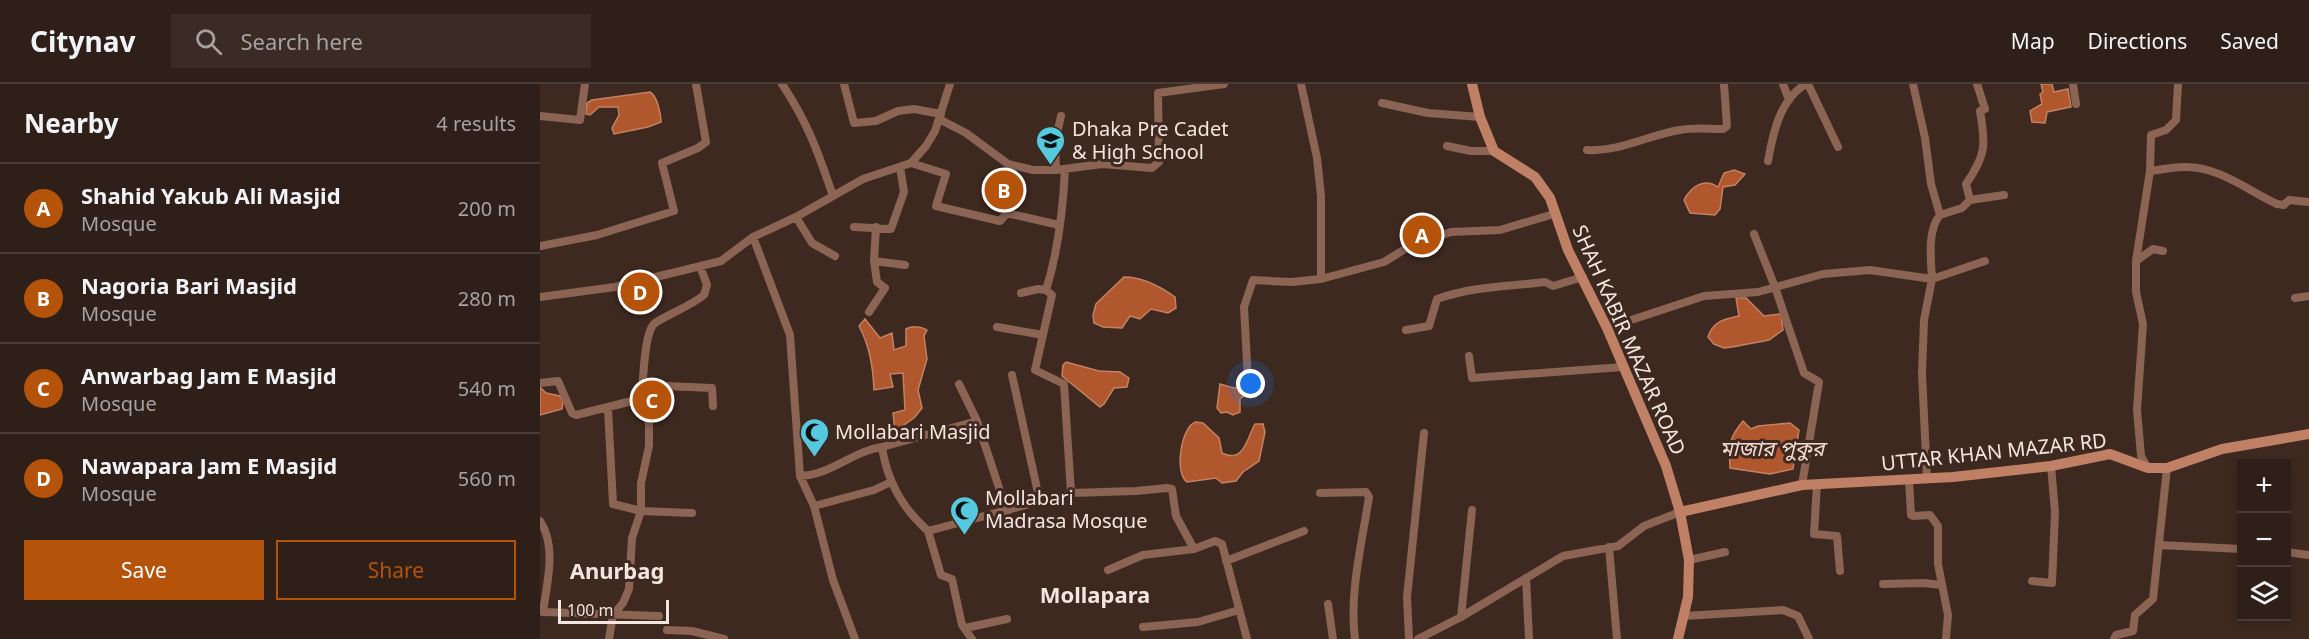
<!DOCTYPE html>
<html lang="en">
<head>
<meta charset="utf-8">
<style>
  :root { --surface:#2e1f18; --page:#3a2c25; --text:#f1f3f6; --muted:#a7a2a2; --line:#493d37; --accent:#b45309 }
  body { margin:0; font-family:"Noto Sans","Noto Sans Bengali",sans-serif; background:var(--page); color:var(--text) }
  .controls { position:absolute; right:18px; bottom:18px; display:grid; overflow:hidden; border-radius:0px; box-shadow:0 3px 9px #0003 }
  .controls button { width:54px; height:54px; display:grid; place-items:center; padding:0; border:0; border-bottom:2px solid var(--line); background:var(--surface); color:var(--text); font:30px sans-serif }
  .scale { position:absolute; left:18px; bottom:15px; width:111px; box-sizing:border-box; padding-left:6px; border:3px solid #f3e5df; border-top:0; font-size:16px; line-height:21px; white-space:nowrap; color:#f3e5df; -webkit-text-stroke:4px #3e2920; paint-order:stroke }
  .you { position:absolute; left:711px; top:300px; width:21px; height:21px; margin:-15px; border:4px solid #fff; border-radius:50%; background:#1a73e8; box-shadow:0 0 0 9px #1a73e833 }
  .badge { display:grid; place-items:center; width:39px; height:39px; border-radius:50%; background:var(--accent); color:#fff; font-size:20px; font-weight:700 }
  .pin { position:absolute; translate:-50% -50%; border:3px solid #fff; box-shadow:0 2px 6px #0006 }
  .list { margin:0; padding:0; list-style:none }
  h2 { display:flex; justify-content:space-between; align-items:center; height:78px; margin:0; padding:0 24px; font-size:26px }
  h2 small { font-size:20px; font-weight:400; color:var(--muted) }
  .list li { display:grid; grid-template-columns:39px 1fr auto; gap:18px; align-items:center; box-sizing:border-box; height:90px; padding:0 24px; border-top:2px solid var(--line) }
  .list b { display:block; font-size:22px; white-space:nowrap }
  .list p { margin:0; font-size:20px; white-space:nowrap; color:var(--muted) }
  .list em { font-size:20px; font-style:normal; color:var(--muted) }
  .actions { display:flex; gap:12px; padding:18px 24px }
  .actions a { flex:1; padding:14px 0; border:2px solid var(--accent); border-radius:0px; text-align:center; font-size:21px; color:var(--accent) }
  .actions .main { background:var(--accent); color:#fff }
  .icon { flex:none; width:33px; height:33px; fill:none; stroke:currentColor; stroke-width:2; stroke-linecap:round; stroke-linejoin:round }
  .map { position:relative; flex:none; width:1769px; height:555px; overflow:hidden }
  header { display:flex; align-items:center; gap:36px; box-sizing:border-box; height:84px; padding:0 30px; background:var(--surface); border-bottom:2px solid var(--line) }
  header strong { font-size:28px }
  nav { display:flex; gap:33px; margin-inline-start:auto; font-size:21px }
  .search { width:420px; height:54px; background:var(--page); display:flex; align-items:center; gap:15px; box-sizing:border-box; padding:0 21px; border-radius:0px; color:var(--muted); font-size:22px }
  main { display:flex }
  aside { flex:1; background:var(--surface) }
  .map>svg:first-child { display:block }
  .water { fill:#b0572d; stroke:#c48262; stroke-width:1.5 }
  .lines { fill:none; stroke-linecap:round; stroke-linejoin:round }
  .street { stroke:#8b6453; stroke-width:8 }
  .secondary { stroke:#bf8065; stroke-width:10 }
  .labels { text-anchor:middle; stroke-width:6; stroke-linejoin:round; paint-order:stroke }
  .poi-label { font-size:20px; fill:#f3e5df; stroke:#3e2920; text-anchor:start }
  .street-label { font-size:20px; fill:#f3e5df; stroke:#3e2920 }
  .water-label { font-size:21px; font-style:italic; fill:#f3dacf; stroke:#3e2920 }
  .quarter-label { font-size:22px; font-weight:bold; fill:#f3e5df; stroke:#3e2920 }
</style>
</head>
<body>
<header>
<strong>Citynav</strong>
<div class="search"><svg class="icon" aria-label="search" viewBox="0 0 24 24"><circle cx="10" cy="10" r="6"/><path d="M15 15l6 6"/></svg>Search here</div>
<nav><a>Map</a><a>Directions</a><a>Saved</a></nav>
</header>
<main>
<aside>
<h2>Nearby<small>4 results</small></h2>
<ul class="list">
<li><span class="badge">A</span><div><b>Shahid Yakub Ali Masjid</b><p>Mosque</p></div><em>200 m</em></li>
<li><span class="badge">B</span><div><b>Nagoria Bari Masjid</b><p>Mosque</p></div><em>280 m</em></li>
<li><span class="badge">C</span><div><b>Anwarbag Jam E Masjid</b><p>Mosque</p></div><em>540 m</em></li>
<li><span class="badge">D</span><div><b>Nawapara Jam E Masjid</b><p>Mosque</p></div><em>560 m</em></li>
</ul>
<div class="actions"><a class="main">Save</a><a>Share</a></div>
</aside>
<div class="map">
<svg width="1769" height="555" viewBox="0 0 1769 555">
  <rect width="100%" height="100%" fill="#3e2920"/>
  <path class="water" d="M1501,0H1512L1514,8L1528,5L1531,23L1507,28L1505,39L1492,38L1490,27L1502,20L1500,10L1503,8Z
    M110,8C117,12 121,29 121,38L108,43L74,50L72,44L79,31L78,23H59L50,31L46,30L47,19L52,16Z
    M1194,86L1205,90L1195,101L1183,103L1180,125L1175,131L1150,129L1144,116C1151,103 1164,93 1178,103L1184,89Z
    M584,193C602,193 621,203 635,213L636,224L628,229L611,225L600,235L590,232L582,244L563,243L554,239L553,231L556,220Z
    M1196,214H1206L1224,232L1241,230L1243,246L1229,256L1192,263L1184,264L1174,260L1168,253C1173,237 1185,235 1199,232Z
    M325,235L340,254L352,249L354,266L366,262V245C371,242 381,242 387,246L384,252L387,275L378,306L382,324L374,334L355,347L353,329L365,326L363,289L350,290L353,303L334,306C333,283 330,263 319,242Z
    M526,278L559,287L580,288L589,294L587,303L574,304L564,320L560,323L522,292L523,281Z
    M680,300L694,304L706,301L713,305L711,314L705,311L700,315V328L693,331L687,328L681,329L677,324Z
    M0,303L6,309L20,312L23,317L22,325L0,331Z
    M1203,337L1211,345L1218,342L1250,339L1259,346L1253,385L1230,390L1190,384C1189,362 1188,355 1203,337Z
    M656,338L663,339L679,354L682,369C704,380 707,354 715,340H723L725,348L719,377L703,388L696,397L682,399L676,394L647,398C634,389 641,342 656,338Z"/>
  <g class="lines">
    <path class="street" d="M242,0C268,39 278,68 293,112
      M304,0L314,39L336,37L358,27L374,25L401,30
      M761,0L777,74L781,112V195
      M1243,0L1249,16
      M1268,0L1298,63
      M1373,0L1385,54L1391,100L1400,131C1387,146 1391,176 1392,195L1445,177
      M1533,0L1536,20
      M842,19L888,29L940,33
      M0,32L40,36L45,0
      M399,35L426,49L468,80L493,86H516L562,80L612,84L619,78L618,9L684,0
      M907,62L931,67H954
      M1047,66C1080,68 1108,51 1140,46C1154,43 1169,45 1183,45L1187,42L1184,0
      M1228,77C1233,49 1240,15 1266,0
      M371,79L406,90L396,122L460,137L467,129L519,141
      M516,86L515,59L521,32
      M525,86C523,125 518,168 506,206L512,211L495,286L524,300L531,409
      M1610,87C1622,86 1635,82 1647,83C1679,83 1709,107 1737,120L1744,121L1749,116L1769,118
      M1430,116L1426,100C1446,71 1446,61 1440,27L1445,25L1437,0
      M1400,131L1422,124L1430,116L1464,111
      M256,133L272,159L295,172
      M314,143L351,145L364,108L360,83
      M1214,150L1235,203L1264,289L1279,298L1262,401
      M213,153L250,251L260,392L274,422L293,496L315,555
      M0,162L57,151L134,127L122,79L158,64L166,58L156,0
      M334,177L365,181
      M1596,177L1613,165L1623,167
      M481,209L498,205L506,206
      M0,213L75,203L181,177L213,153L256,133L323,95L371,79L386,62L395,47L410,0
      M1755,214L1769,212
      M329,228L345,204L337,198L334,177L336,143
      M457,243L503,251
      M1067,244L1164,212L1218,208L1283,190L1330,186L1392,195L1384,236L1382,289L1387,395
      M866,246L889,242L897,215C934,202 966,203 1005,198L1013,202L1043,193
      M929,272L932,294L1083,283
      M472,291L500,418
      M708,297L704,223L713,196L751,198L781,195L844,178L870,162L911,148L960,146L1014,130
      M0,299L18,297L32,329L36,331L100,315L102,312C103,298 104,247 115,239C130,229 149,223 164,211L167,201L160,182
      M419,300L437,337
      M103,301L172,304L173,322
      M100,315L109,339V362L101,399V427L152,429
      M68,324L73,420L101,427L92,454L89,505L83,519L73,531L69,555
      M342,363L437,337L467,428
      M1608,384L1601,372L1597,326L1603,240L1596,208V177L1610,87L1611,51L1626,46L1636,36L1638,0
      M260,392C291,391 313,367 342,363C347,397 362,424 388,447
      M1369,396L1371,431L1373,432L1390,431L1398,442V480L1408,531L1406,555
      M1277,400L1274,450L1297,452L1300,487
      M780,409L826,408L829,413C822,459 809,509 815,555
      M274,422L334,406L351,398
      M0,437C17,462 7,499 3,528L0,527
      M1619,461L1702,465
      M1069,463L1077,555
      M1746,468L1769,471
      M1149,476L1185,468
      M686,477L764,447
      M568,486L603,471L654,465
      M986,494L989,555
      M1492,497L1512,499L1515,428L1511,382
      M1343,500L1384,499L1402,501
      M788,520L793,555
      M3,528L119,532
      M1144,532L1243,526L1258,532L1269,555
      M921,533L932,426
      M603,543L658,538L699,526
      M425,544L467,535
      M127,546L152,547L184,555
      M432,555L422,541L412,495L401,491L388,447L531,409L596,407L627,404L632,405L636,432L654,465L675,457L682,460L707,555
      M869,555L867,513L884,349
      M878,555L921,533L1023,472L1078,462L1104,442L1140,428
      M1574,555L1576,551L1593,547L1595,531L1613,515L1627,384"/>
    <path class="secondary" d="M932,0L940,33L954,67L995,93L1010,114L1028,166L1067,244L1126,382L1140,428L1149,476L1148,513L1138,555
      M1140,428L1262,401L1413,393L1511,382L1570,370L1608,384H1627L1682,365L1769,350"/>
  </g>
  <defs>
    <symbol id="school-pin" viewBox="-11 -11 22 30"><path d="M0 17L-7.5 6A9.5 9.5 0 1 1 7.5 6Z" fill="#55cadf" stroke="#3e2920"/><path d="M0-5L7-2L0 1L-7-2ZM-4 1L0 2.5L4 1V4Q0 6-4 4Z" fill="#111"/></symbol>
    <symbol id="mosque-pin" viewBox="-11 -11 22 30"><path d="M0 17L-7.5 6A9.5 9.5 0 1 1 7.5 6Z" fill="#55cadf" stroke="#3e2920"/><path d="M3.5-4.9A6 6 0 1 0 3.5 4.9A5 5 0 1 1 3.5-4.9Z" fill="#111"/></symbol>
  </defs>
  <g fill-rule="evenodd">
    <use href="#school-pin" x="494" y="40" width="33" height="45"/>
    <use href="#mosque-pin" x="258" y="332" width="33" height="45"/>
    <use href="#mosque-pin" x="408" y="410" width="33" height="45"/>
  </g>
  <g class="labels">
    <g class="poi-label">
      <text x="532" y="52">Dhaka Pre Cadet<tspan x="532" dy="23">&amp; High School</tspan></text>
      <text x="295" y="355">Mollabari Masjid</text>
      <text x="445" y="421">Mollabari<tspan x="445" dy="23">Madrasa Mosque</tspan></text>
    </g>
    <g class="street-label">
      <text transform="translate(1089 256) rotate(66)" y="7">SHAH KABIR MAZAR ROAD</text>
      <text transform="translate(1454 368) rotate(-6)" y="7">UTTAR KHAN MAZAR RD</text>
    </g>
    <g class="water-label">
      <text x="1232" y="372">মাজার পুকুর</text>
    </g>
    <g class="quarter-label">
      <text x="77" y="495">Anurbag</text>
      <text x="555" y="519">Mollapara</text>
    </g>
  </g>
</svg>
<div class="controls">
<button>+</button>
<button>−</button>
<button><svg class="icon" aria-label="layers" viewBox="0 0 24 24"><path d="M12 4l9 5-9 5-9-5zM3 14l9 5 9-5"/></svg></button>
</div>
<div class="scale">100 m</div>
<div class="you"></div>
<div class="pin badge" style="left:882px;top:151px">A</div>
<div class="pin badge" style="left:464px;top:106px">B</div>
<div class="pin badge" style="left:112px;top:316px">C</div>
<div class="pin badge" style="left:100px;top:208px">D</div>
</div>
</main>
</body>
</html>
